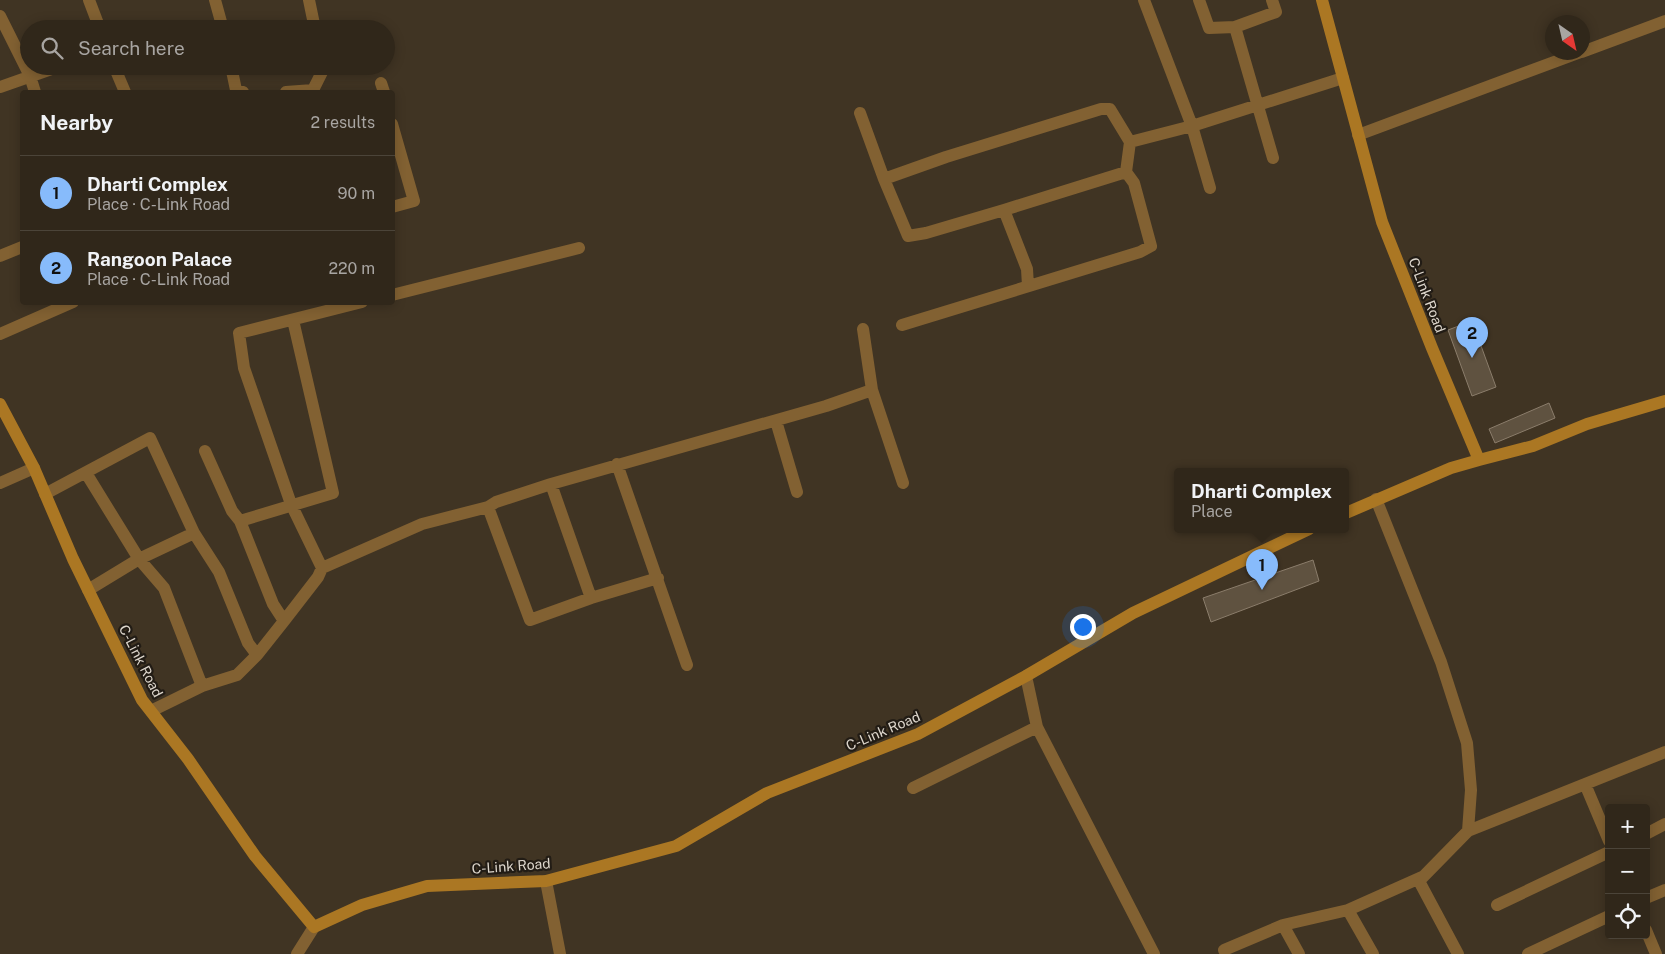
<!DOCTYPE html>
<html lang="en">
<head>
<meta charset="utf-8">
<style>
  :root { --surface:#30271a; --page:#3c3327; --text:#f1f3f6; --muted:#a8a5a2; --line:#4b4439; --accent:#87bbfb }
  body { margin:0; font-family:"Public Sans",sans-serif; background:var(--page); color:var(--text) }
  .controls { position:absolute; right:15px; bottom:15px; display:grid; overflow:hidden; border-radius:5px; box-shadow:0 2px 12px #0003 }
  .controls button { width:45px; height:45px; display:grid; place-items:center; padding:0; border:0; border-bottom:1px solid var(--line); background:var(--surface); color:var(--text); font:25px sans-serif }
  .compass { position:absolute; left:1545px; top:15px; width:45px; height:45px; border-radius:50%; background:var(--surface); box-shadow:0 2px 12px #0003; rotate:146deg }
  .you { position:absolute; left:1082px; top:626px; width:18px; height:18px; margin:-12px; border:4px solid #fff; border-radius:50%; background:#1a73e8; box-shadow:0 0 0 8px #1a73e833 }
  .badge { display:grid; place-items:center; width:32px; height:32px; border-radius:50%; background:var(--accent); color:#111; font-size:16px; font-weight:700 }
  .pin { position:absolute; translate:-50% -41px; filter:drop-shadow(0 1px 2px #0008) }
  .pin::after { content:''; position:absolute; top:26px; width:18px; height:15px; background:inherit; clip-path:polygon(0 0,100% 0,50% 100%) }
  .popup { position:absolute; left:1174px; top:468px; width:175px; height:65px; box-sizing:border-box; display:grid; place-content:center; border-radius:5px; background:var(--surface); filter:drop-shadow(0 1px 4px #0005); font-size:16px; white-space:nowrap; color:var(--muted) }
  .popup b { font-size:19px; color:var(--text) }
  .popup::after { content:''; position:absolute; left:50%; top:100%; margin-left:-10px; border:10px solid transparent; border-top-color:var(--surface) }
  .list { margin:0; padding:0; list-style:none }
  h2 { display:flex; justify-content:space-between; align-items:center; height:65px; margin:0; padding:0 20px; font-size:21px }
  h2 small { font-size:16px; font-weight:400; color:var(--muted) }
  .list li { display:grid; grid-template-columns:32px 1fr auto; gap:15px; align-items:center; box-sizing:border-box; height:75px; padding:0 20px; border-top:1px solid var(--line) }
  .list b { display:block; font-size:19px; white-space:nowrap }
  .list p { margin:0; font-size:16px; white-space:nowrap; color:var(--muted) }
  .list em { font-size:16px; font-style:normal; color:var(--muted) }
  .icon { flex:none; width:28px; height:28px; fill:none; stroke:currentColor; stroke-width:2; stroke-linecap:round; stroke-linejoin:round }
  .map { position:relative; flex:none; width:1665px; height:954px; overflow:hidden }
  .search { position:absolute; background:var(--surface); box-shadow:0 2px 12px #0003; left:20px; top:20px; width:375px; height:55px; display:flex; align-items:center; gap:12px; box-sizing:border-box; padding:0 18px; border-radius:28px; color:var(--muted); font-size:19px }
  .panel { position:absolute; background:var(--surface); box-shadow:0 2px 12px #0003; left:20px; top:90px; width:375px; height:215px; border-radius:5px }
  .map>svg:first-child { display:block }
  .building { fill:#5f5240; stroke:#8b7d6b }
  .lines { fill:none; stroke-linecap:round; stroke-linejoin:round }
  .street { stroke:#826132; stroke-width:12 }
  .secondary { stroke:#ab7723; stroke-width:12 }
  .labels { text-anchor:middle; stroke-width:4.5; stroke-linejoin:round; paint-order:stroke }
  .street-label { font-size:14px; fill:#ddd6cc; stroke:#221c15 }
</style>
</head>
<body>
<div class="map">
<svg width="1665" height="954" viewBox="0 0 1665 954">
  <rect width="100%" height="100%" fill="#403423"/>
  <path class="building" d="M1472,321L1496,387L1472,396L1448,330Z
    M1549,403L1555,418L1495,443L1489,429Z
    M1313,560L1319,581L1211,622L1203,598Z"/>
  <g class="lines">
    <path class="street" d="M89,0L100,29
      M215,0L223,29
      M309,0L315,29
      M1144,0L1192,126L1210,188
      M1199,0L1209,28L1235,27L1276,12L1272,0
      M0,16L30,76L35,92
      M1235,27L1273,158
      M1582,52L1665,21
      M114,66L125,92
      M231,66L236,90L243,92
      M381,83L384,92
      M0,87L60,66
      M286,92L313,90L323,70L322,66
      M860,113L884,179L908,236L926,233L1004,210L1126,172
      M392,124L414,201L392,207
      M1358,135L1581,52
      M1130,142L1192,126L1343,78
      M884,179L946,157L1101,109H1110L1130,142L1126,172L1134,183L1151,246L1140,252L902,325
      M1004,210L1027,269L1028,286
      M0,256L22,247
      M392,295L579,248
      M863,329L872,390
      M0,334L73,302
      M776,421L797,492
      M205,451L232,511L240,521L273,604L284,621
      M617,464L687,665
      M86,473L139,559L164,588L202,686
      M0,483L34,468
      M551,484L591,598
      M45,494L150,438L194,533L219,572L248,643L257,655
      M1376,499L1441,662L1467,743L1471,790L1468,831L1665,752
      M488,507L530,620L591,598L658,578
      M240,521L333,493L293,320
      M322,568L422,524L488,507L496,502L551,484L826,406L872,390L903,483
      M88,590L139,559L194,533
      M1026,676L1037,727L1154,954
      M151,711L202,686L237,675L257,655L284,621L318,577L322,568L291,504L244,368L239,333L362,302
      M1585,784L1609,841
      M913,788L1037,727
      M1646,834L1665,824
      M546,881L560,954
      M1646,898L1665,890
      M1497,905L1609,852
      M1283,925L1348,910
      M1646,930L1656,954
      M297,954L314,927
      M1226,954L1224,950L1283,925L1299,954
      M1373,954L1348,910L1422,877
      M1458,954L1419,881L1468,831
      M1528,954L1609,916"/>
    <path class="secondary" d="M1322,0L1382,222L1432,348L1479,460L1451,468L1346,513
      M0,404L34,468L73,559L142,700L188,759L255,856L314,927L362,905L427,886L546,881L676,846L767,793L918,734L1026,676L1133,613L1309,529
      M1479,460L1533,446L1587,424L1665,401"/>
  </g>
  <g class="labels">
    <g class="street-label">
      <text transform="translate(1427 295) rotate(69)" y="5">C-Link Road</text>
      <text transform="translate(141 661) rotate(63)" y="5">C-Link Road</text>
      <text transform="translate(883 731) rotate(-23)" y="5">C-Link Road</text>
      <text transform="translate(511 866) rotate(-4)" y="5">C-Link Road</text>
    </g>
  </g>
</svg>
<div class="controls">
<button>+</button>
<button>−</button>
<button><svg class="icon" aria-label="locate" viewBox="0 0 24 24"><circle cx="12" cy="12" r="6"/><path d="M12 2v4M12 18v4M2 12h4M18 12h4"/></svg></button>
</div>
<svg class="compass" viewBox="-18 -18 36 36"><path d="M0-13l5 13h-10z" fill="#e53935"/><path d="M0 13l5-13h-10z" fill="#a8a5a2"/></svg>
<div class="you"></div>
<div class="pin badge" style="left:1262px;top:590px">1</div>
<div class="popup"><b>Dharti Complex</b>Place</div>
<div class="pin badge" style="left:1472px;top:358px">2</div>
<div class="search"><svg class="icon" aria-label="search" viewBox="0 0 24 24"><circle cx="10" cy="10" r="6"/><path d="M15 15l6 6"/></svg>Search here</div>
<section class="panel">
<h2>Nearby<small>2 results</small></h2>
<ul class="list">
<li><span class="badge">1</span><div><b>Dharti Complex</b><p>Place · C-Link Road</p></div><em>90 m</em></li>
<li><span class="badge">2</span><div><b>Rangoon Palace</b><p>Place · C-Link Road</p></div><em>220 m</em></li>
</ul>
</section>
</div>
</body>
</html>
